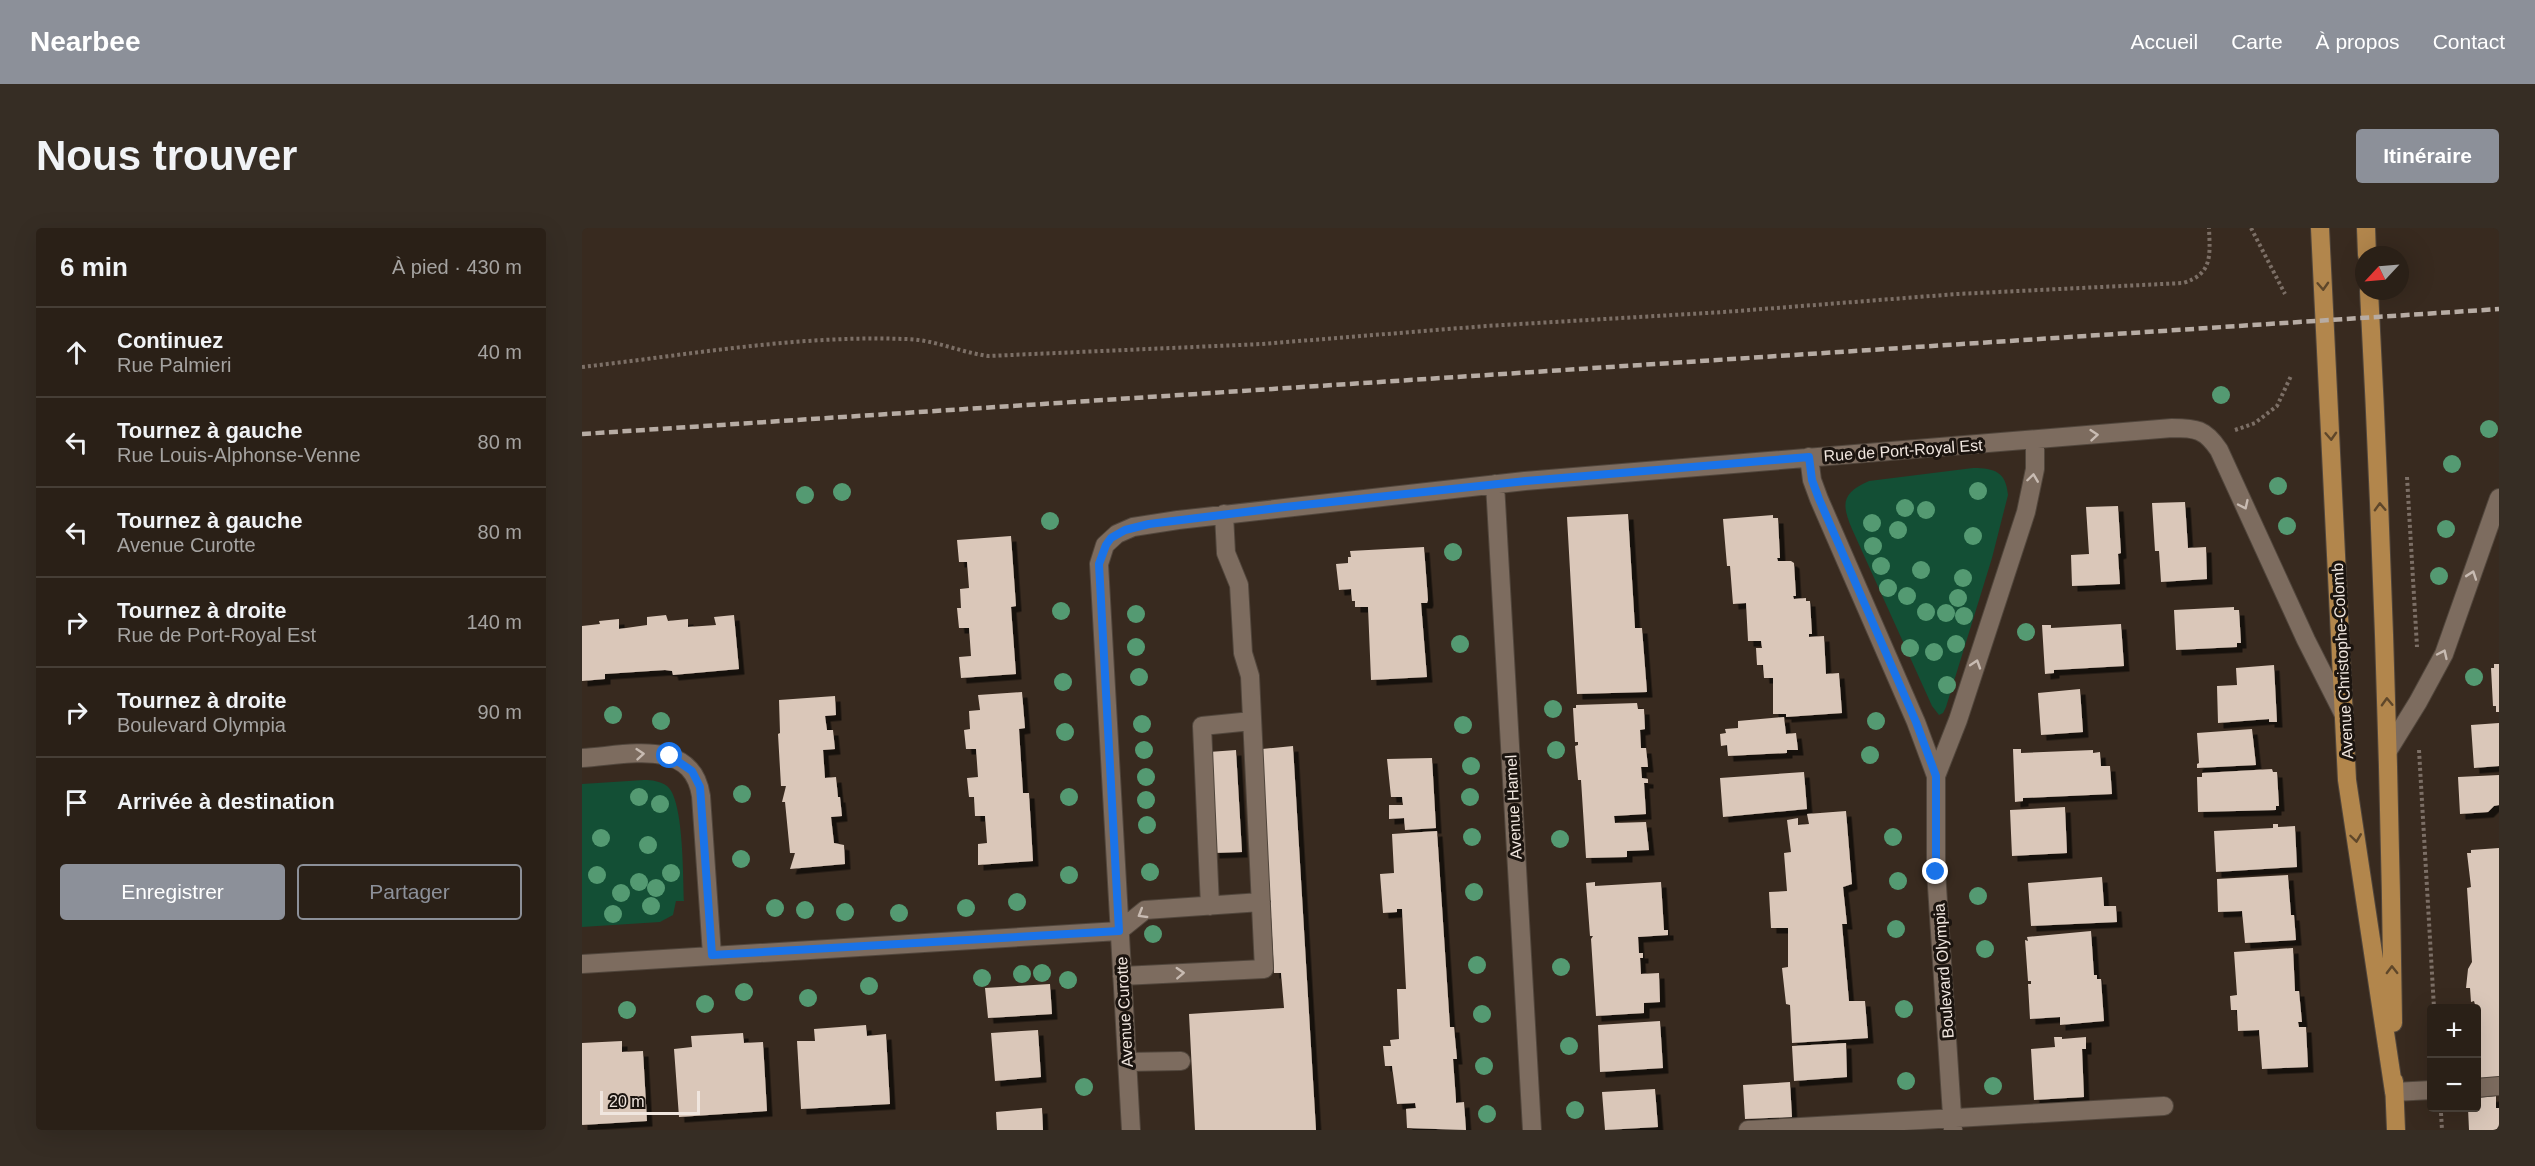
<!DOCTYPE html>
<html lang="fr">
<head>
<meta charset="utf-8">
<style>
  :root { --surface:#2a2017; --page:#362d24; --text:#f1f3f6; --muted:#a5a3a1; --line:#463e36; --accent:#8c9099 }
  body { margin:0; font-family:Arial,sans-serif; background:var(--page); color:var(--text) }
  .controls { position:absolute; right:18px; bottom:18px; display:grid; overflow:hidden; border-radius:6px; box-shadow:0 6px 24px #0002 }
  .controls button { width:54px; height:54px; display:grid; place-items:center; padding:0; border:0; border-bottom:2px solid var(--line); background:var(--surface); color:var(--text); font:30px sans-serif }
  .compass { position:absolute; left:1773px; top:18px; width:54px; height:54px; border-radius:50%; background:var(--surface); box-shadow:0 6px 24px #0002; rotate:244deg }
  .scale { position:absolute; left:18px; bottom:15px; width:100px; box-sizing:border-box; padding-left:6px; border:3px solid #f0e6df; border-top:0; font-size:16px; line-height:21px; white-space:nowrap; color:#f0e6df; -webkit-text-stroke:4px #1b140f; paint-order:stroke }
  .stop { position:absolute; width:18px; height:18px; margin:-14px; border:4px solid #1a73e8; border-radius:50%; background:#fff }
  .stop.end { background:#1a73e8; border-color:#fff; box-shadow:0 2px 6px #0008 }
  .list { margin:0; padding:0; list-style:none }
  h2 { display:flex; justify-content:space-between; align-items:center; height:78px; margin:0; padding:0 24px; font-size:26px }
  h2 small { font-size:20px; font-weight:400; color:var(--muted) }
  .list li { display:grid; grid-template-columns:39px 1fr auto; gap:18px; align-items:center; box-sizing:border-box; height:90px; padding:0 24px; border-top:2px solid var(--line) }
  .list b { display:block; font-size:22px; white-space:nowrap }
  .list p { margin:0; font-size:20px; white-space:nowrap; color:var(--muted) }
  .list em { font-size:20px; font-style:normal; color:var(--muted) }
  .actions { display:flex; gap:12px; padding:18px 24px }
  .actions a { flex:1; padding:14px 0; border:2px solid var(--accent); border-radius:6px; text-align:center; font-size:21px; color:var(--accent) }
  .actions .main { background:var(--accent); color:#fff }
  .icon { flex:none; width:33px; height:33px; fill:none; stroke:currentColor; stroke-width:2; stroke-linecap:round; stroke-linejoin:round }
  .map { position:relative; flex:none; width:1917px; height:902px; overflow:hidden; border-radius:6px }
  header { display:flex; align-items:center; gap:36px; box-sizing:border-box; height:84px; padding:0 30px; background:var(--accent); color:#fff }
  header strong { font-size:28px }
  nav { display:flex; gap:33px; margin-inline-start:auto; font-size:21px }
  .intro { display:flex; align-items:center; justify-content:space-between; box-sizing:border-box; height:144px; padding:0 36px }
  h1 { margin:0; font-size:42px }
  .button { padding:15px 27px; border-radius:6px; background:var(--accent); color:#fff; font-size:21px; font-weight:700 }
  main { display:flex; gap:36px; padding:0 36px }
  aside { flex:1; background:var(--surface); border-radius:6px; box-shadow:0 6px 24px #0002 }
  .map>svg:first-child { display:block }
  .green { fill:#134f35 }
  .building { fill:#dac7b9; filter:url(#shadow) }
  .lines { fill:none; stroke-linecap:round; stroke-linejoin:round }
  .minor-casing { stroke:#51463c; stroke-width:20 }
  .major-casing { stroke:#51463c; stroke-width:20 }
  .path { stroke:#7c6f66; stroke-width:4; stroke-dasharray:3 3; stroke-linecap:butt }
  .minor { stroke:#7d6c5f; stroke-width:18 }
  .major { stroke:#b2864c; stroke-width:18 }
  .rail { stroke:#b7aca4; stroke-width:4.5; stroke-dasharray:9 4.5; stroke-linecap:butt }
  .tree { fill:#549a72 }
  .oneway { stroke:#5f472a }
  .oneway2 { stroke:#c8bbb2 }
  .route { stroke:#1a73e8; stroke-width:8 }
  .labels { text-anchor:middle; stroke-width:6; stroke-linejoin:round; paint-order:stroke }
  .street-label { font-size:16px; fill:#f0e6df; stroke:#1b140f }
</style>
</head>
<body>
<header>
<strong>Nearbee</strong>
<nav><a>Accueil</a><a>Carte</a><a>À propos</a><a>Contact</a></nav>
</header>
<div class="intro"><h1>Nous trouver</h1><a class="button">Itinéraire</a></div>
<main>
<aside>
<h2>6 min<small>À pied · 430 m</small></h2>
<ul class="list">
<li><svg class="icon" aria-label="ahead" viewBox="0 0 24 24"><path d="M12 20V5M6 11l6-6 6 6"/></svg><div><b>Continuez</b><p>Rue Palmieri</p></div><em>40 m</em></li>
<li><svg class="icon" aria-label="left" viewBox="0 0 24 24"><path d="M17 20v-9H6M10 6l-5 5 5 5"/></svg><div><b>Tournez à gauche</b><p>Rue Louis-Alphonse-Venne</p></div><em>80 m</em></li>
<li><svg class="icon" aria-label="left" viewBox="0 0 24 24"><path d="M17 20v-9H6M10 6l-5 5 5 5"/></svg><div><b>Tournez à gauche</b><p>Avenue Curotte</p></div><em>80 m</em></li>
<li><svg class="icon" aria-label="right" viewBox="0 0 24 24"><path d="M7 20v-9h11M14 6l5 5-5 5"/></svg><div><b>Tournez à droite</b><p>Rue de Port-Royal Est</p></div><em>140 m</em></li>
<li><svg class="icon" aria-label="right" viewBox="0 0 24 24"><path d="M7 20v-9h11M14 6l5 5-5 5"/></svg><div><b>Tournez à droite</b><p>Boulevard Olympia</p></div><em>90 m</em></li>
<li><svg class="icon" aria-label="arrive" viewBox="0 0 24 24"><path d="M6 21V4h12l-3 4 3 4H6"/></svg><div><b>Arrivée à destination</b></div></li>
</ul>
<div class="actions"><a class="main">Enregistrer</a><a>Partager</a></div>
</aside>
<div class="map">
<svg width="1917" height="902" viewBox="0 0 1917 902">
  <defs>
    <filter id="shadow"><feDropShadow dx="5.5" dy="5.5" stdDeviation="0" flood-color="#0009"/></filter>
  </defs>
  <rect width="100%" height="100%" fill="#382a1f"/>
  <path class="green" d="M1391,240C1413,240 1424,244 1426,267L1410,330L1364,479L1361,485L1357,487L1350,478L1270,301C1259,275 1260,265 1287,253Z
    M62,552C70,552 78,553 85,558C102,571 101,650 102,673H94L91,687L78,694L0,699V556Z"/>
  <path class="building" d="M1603,274L1606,320L1624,319L1625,351L1579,354L1577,323H1573L1570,275Z
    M1536,278L1539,325L1536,326L1538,356L1490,358L1489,327L1507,326L1504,279Z
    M1046,286L1053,400H1060L1065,464L995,466L985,289Z
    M1191,287V290H1196L1198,330H1195L1196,333H1209L1212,335L1214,368H1211L1212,371L1224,370V373H1228L1230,406H1227V409L1242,408L1244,446L1257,445L1260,485L1204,489V486H1191V450H1182L1181,437H1175L1174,420H1180L1179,413H1166L1164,375L1151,376L1148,338H1145L1141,291Z
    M429,308L434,378L429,379L434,446L379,450L377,429L389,428L387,400H377L375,380H379L378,361L387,360L385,334H377L375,312Z
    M842,319L846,372L845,375H839L845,449L789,452L786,379H773V373H770L769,361L757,362L754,336L766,335V329H769L768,323Z
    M1652,379V382H1657L1659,415H1655V419L1594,422L1592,382Z
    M84,387L86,393L106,391V399L134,397L132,389L152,387L157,441L91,447L90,443L83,442L23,446V451L0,453V398L18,396L17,393L37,391V401L65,397V389Z
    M1539,396L1542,438L1472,442V445L1463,446L1460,397H1469V400Z
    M1912,436H1917V484H1914V478H1911L1909,440H1912Z
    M1692,437L1695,494H1687V491L1636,495L1635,458L1655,457L1654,440Z
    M1498,461L1501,504L1459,507L1456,465Z
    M440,464L443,500L437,501L441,565H447L451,633L396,637V616L405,615L403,588H393L392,569H387L385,550L396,549L394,521H384L382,502L388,501L387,483L398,482L396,467Z
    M253,468L254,487L243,488L245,502H251L253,521L241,522L243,550L254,549L256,569H258L260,588L249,589L252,615L262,617L263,636L208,641L213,625H208L203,574H200L204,558H199L196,506L198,505L197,472Z
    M1055,475L1056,481H1062L1063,501L1058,502L1059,520H1064L1066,539H1059L1060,550L1066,551V555H1062L1064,586L1032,588L1033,595L1064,594L1067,622L1045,623V629L1004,630L999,552H996L993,518L996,517V514H993L991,480H994V477Z
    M1202,489L1204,506L1214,505L1216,522H1205V525L1146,528L1145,517L1139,518L1138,506L1144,505L1143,501L1156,500V493Z
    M1917,495V538L1892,540L1889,497Z
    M1670,501L1674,537L1615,540V536L1617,535L1615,505Z
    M711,518L734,902H613L607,786L702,780L699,745H692L680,521Z
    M1431,521H1439V525L1511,522V525L1518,524L1519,538H1528L1530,566L1441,570V573L1433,574Z
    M654,522L660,624L632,625L627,524Z
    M850,530L854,600L823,602L822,590L807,591V577H821L820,569H809L805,531Z
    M1690,541L1691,544H1695L1697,578H1694V582L1616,584L1615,549H1620V545Z
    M1222,544L1225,581L1141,589L1138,550Z
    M1917,547V577L1912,578L1906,584L1878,586L1876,549Z
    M1483,579L1485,625L1430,628L1428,582Z
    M1264,583L1270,656L1261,659L1265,696H1260L1267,773H1283L1286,810L1210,815L1208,777L1204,776L1200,740L1206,739V700H1189L1187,664L1205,663L1202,625L1209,624L1205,592L1216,590V597L1227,596L1225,586Z
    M1691,596H1696V599L1713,598L1715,639L1634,644L1632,603L1691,600Z
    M855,603L868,799H872L875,831H871L874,872V875L882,874L884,902L825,900L824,881L834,880L833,875L815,876L810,838H803L801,818H809L808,812L817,811L815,761H824L820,681H815V684L801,685L798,646L812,645L810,606Z
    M1917,620V849L1894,850V780L1892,773L1889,774L1888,760H1884L1886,741L1890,734L1885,660L1889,659L1885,625H1889V622Z
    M1706,647L1709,687H1712L1714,712L1663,715L1660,683L1636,684L1635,651Z
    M1520,649L1522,678H1534L1535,694L1449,698L1446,655Z
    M1013,654V658L1079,654L1082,702H1086V707L1056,709L1057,725H1061V730H1058L1059,746L1077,745L1078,774L1062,775V785L1014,788L1009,711L1011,708H1008L1004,655Z
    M1509,703L1512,747H1515V751H1519L1522,793L1478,797V789L1448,791L1446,756H1449V753H1446L1443,712L1446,713L1445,709Z
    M1711,720L1713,763H1717L1720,794H1716L1717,799H1724L1726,839L1680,841L1677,802L1656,803L1655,782H1649L1648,768L1655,767L1652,724Z
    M468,756L470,786L406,790L403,760Z
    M1078,793L1081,840L1018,844L1016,797Z
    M284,797L285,808L304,806L308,876L219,881L215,813H233L232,801Z
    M456,802L459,849L413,853L409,805Z
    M161,805L162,815L181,814L185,883L97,889L92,821L110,819L109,808Z
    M1472,809H1480V811L1504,809V821H1500L1502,869L1452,872L1449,821L1473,819Z
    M40,813V824L61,823L65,893L0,897V815Z
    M1264,815L1265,849L1212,853L1210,818Z
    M1208,854L1210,889L1163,891L1161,857Z
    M1073,861L1076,899L1023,902L1020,864Z
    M1914,868V880H1917V902H1887L1886,880H1894V870Z
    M460,880L461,902H415L414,884Z"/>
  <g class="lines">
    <defs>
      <path id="minor" d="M1227,229L1230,252L1237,271L1334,494L1354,548
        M913,256L950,902
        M1807,521L1836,474L1862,426L1917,270
        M0,530C42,528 110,508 119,568L130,727
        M628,678L620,498L670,493
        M537,703L563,682L679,674
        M0,736L537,703
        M540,748L682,741L668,448L661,425L657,357L644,325L642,286
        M545,834L599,833
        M1894,860L1917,858
        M1812,864L1850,862
        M549,902L517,336L523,317L535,306L551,299L596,292L943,253L1590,200C1614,200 1623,201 1637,222L1724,412L1762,487
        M1166,902L1582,878
        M1371,902L1354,643V548L1376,492L1444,284L1453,241V212"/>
      <path id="major" d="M1738,0L1765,552L1812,864
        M1784,0L1785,27
        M1787,63C1800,307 1808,551 1811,795
        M1812,853L1814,902"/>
    </defs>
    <use href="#minor" class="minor-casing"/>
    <use href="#major" class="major-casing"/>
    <path class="path" d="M1669,0L1703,66
      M0,139C106,127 214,107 322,111C351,111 377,124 406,128L680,116L904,98L1142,84L1375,66L1601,55C1631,46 1628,27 1627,0
      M1653,202L1673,195L1695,178L1709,148
      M1825,249L1835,419
      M1837,522L1852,780
      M1859,885L1860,902"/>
    <use href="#minor" class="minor"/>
    <use href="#major" class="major"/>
    <path class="rail" d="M0,206L1917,81"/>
  </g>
  <g class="tree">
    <circle cx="1639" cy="167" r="9"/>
    <circle cx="1907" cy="201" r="9"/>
    <circle cx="1870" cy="236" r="9"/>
    <circle cx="1696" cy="258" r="9"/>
    <circle cx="1396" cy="263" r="9"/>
    <circle cx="260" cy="264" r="9"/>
    <circle cx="223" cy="267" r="9"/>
    <circle cx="1323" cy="280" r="9"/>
    <circle cx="1344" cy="282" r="9"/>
    <circle cx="468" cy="293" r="9"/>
    <circle cx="1290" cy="295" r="9"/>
    <circle cx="1705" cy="298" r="9"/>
    <circle cx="1864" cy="301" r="9"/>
    <circle cx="1316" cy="302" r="9"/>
    <circle cx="1391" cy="308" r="9"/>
    <circle cx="1291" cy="318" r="9"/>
    <circle cx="871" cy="324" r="9"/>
    <circle cx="1299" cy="338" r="9"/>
    <circle cx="1339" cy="342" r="9"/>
    <circle cx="1857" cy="348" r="9"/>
    <circle cx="1381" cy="350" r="9"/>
    <circle cx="1306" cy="360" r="9"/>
    <circle cx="1325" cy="368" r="9"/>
    <circle cx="1376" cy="370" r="9"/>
    <circle cx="479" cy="383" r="9"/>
    <circle cx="1344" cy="384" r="9"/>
    <circle cx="1364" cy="385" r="9"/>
    <circle cx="554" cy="386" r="9"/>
    <circle cx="1382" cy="388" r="9"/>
    <circle cx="1444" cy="404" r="9"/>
    <circle cx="878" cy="416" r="9"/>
    <circle cx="1374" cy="416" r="9"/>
    <circle cx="554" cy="419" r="9"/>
    <circle cx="1328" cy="420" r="9"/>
    <circle cx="1352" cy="424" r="9"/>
    <circle cx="557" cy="449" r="9"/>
    <circle cx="1892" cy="449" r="9"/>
    <circle cx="481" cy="454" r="9"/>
    <circle cx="1365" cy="457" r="9"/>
    <circle cx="971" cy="481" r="9"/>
    <circle cx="31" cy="487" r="9"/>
    <circle cx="79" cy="493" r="9"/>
    <circle cx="1294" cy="493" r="9"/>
    <circle cx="560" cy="496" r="9"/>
    <circle cx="881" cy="497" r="9"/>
    <circle cx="483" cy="504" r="9"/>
    <circle cx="562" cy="522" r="9"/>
    <circle cx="974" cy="522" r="9"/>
    <circle cx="1288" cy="527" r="9"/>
    <circle cx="889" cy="538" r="9"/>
    <circle cx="564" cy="549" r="9"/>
    <circle cx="160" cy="566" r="9"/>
    <circle cx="57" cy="569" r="9"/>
    <circle cx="487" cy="569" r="9"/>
    <circle cx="888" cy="569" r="9"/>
    <circle cx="564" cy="572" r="9"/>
    <circle cx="78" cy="576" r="9"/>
    <circle cx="565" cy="597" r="9"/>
    <circle cx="890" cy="609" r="9"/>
    <circle cx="1311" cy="609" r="9"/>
    <circle cx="19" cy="610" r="9"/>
    <circle cx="978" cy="611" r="9"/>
    <circle cx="66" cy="617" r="9"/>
    <circle cx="159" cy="631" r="9"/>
    <circle cx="568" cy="644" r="9"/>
    <circle cx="89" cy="645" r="9"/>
    <circle cx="15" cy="647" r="9"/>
    <circle cx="487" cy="647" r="9"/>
    <circle cx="1316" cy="653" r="9"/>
    <circle cx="57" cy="654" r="9"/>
    <circle cx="74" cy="660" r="9"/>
    <circle cx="892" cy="664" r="9"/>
    <circle cx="39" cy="665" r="9"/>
    <circle cx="1396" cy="668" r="9"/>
    <circle cx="435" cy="674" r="9"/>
    <circle cx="69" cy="678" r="9"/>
    <circle cx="193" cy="680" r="9"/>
    <circle cx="384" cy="680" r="9"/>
    <circle cx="223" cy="682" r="9"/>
    <circle cx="263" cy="684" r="9"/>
    <circle cx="317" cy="685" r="9"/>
    <circle cx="31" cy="686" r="9"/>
    <circle cx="1314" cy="701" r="9"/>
    <circle cx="571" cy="706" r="9"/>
    <circle cx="1403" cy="721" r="9"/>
    <circle cx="895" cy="737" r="9"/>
    <circle cx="979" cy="739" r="9"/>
    <circle cx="460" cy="745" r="9"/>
    <circle cx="440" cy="746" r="9"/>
    <circle cx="400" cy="750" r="9"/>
    <circle cx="486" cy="752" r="9"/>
    <circle cx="287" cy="758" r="9"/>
    <circle cx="162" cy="764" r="9"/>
    <circle cx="226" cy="770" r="9"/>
    <circle cx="123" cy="776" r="9"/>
    <circle cx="1322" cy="781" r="9"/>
    <circle cx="45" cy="782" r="9"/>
    <circle cx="900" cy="786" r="9"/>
    <circle cx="987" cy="818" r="9"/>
    <circle cx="902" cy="838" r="9"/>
    <circle cx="1324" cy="853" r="9"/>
    <circle cx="1411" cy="858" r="9"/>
    <circle cx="502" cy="859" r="9"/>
    <circle cx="993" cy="882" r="9"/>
    <circle cx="905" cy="886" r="9"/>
  </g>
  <defs><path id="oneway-chevron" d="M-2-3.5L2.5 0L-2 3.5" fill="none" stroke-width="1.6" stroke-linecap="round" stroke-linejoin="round" transform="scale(1.5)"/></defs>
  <g class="oneway">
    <use href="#oneway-chevron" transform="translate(1741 58) rotate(87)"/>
    <use href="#oneway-chevron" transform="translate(1749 208) rotate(87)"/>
    <use href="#oneway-chevron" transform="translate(1798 279) rotate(-92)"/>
    <use href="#oneway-chevron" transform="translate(1805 474) rotate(-92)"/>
    <use href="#oneway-chevron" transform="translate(1774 610) rotate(82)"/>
    <use href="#oneway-chevron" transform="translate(1810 742) rotate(-91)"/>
  </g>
  <g class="oneway2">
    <use href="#oneway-chevron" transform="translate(1512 207) rotate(-5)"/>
    <use href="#oneway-chevron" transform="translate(1451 250) rotate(-82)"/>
    <use href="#oneway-chevron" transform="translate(1662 277) rotate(65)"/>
    <use href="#oneway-chevron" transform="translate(1890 347) rotate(-71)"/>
    <use href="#oneway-chevron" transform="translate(1861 426) rotate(-65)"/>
    <use href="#oneway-chevron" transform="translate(1394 436) rotate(-72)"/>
    <use href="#oneway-chevron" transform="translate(58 526) rotate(-5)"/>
    <use href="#oneway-chevron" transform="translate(560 686) rotate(149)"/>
    <use href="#oneway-chevron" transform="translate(598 745) rotate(-3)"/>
  </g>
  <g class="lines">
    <path class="route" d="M88,528L110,543L118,559L130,727L537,703L517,336L524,317L529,310L543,302L567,296L703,279L944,253L1227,229L1230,252L1237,271L1334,494L1354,548V644"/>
  </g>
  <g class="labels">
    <g class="street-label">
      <text transform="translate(1321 222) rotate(-4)" y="6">Rue de Port-Royal Est</text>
      <text transform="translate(1760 433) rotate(-93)" y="6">Avenue Christophe-Colomb</text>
      <text transform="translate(931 579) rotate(-93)" y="6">Avenue Hamel</text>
      <text transform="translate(1361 743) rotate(-94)" y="6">Boulevard Olympia</text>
      <text transform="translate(542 784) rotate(-93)" y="6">Avenue Curotte</text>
    </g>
  </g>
</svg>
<div class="controls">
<button>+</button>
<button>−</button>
</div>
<svg class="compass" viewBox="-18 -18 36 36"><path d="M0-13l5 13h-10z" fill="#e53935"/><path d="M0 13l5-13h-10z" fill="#a5a3a1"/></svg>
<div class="scale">20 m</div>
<div class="stop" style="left:88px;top:528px"></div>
<div class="stop end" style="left:1354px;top:644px"></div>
</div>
</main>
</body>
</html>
